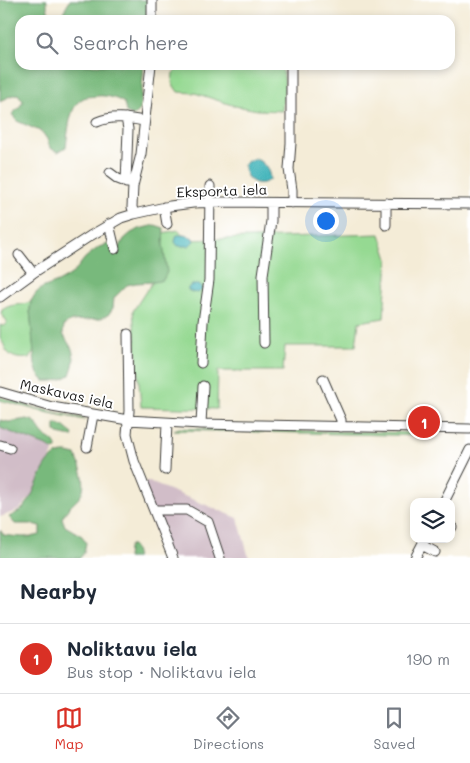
<!DOCTYPE html>
<html lang="en">
<head>
<meta charset="utf-8">
<style>
  :root { --surface:#fff; --page:#f6f6f7; --text:#1f2937; --muted:#747a83; --line:#e0e1e3; --accent:#d93025 }
  body { margin:0; font-family:Mali,sans-serif; background:var(--page); color:var(--text) }
  .controls { position:absolute; right:15px; bottom:15px; display:grid; overflow:hidden; border-radius:10px; box-shadow:0 2px 8px #0003 }
  .controls button { width:45px; height:45px; display:grid; place-items:center; padding:0; border:0; border-bottom:1px solid var(--line); background:var(--surface); color:var(--text); font:25px sans-serif }
  .you { position:absolute; left:325px; top:220px; width:18px; height:18px; margin:-12px; border:4px solid #fff; border-radius:50%; background:#1a73e8; box-shadow:0 0 0 8px #1a73e833 }
  .badge { display:grid; place-items:center; width:32px; height:32px; border-radius:50%; background:var(--accent); color:#fff; font-size:16px; font-weight:700 }
  .pin { position:absolute; translate:-50% -50%; border:2px solid #fff; box-shadow:0 1px 5px #0006 }
  .list { margin:0; padding:0; list-style:none }
  h2 { display:flex; justify-content:space-between; align-items:center; height:65px; margin:0; padding:0 20px; font-size:21px }
  h2 small { font-size:16px; font-weight:400; color:var(--muted) }
  .list li { display:grid; grid-template-columns:32px 1fr auto; gap:15px; align-items:center; box-sizing:border-box; height:70px; padding:0 20px; border-top:1px solid var(--line) }
  .list b { display:block; font-size:19px; white-space:nowrap }
  .list p { margin:0; font-size:16px; white-space:nowrap; color:var(--muted) }
  .list em { font-size:16px; font-style:normal; color:var(--muted) }
  .icon { flex:none; width:28px; height:28px; fill:none; stroke:currentColor; stroke-width:2; stroke-linecap:round; stroke-linejoin:round }
  .map { position:relative; flex:none; width:470px; height:558px; overflow:hidden }
  .search { position:absolute; background:var(--surface); box-shadow:0 2px 8px #0003; left:15px; right:15px; top:15px; height:55px; display:flex; align-items:center; gap:12px; box-sizing:border-box; padding:0 18px; border-radius:15px; color:var(--muted); font-size:19px }
  .sheet { height:135px; background:var(--surface) }
  nav { display:flex; justify-content:space-around; align-items:center; box-sizing:border-box; height:70px; border-top:1px solid var(--line); background:var(--surface); font-size:14px; color:var(--muted) }
  nav a { display:grid; justify-items:center; gap:2px }
  nav .on { color:var(--accent) }
  .map>svg:first-child { display:block }
  .industrial { fill:#d1bdc8 }
  .green { fill:#95d992; stroke:#587a57 }
  .forest { fill:#78b97c; stroke:#4a6a4c }
  .water { fill:#46b6bc; stroke:#31696c }
  .lines { fill:none; stroke-linecap:round; stroke-linejoin:round }
  .minor-casing { stroke:#3c3b38; stroke-width:11 }
  .minor { stroke:#fff; stroke-width:9 }
  .labels { text-anchor:middle; stroke-width:4; stroke-linejoin:round; paint-order:stroke }
  .street-label { font-size:14px; fill:#1c1c1c; stroke:#fff }
</style>
</head>
<body>
<div class="map">
<svg width="470" height="558" viewBox="0 0 470 558">
  <rect width="100%" height="100%" fill="#fff"/>
  <filter id="ink" filterUnits="userSpaceOnUse"><feTurbulence type="fractalNoise" baseFrequency=".02" numOctaves="2"/><feDisplacementMap in="SourceGraphic" scale="10" xChannelSelector="R" yChannelSelector="G"/><feConvolveMatrix kernelMatrix="1 2 1 2 8 2 1 2 1" color-interpolation-filters="sRGB"/></filter>
  <filter id="wash" filterUnits="userSpaceOnUse"><feTurbulence type="fractalNoise" baseFrequency=".0096" numOctaves="4" result="noise"/><feDisplacementMap in="SourceGraphic" scale="20" xChannelSelector="R" yChannelSelector="G"/><feGaussianBlur stdDeviation="1.12" result="paint"/><feColorMatrix in="noise" values="0 0 0 0 0 0 0 0 0 0 0 0 0 0 0 0 0 1.4 0 .05"/><feComposite in="paint" operator="in"/></filter>
  <g filter="url(#wash)">
    <rect width="100%" height="100%" fill="#f4ecd7"/>
    <path class="industrial" d="M0,427L54,449L40,486L19,510L0,517Z
      M147,481L238,518L249,558H166L138,487Z"/>
    <path class="green" d="M182,65H280C288,79 283,96 282,111L258,110L235,106L195,93L178,92L172,83L173,73Z
      M179,230L186,240L380,234L388,259L384,318L359,322L356,346H285L283,371H218L217,409L141,407L133,311L146,291L156,278L157,234Z
      M31,301L30,310L34,352L29,358C20,359 12,359 6,350C4,346 4,343 0,339V325L2,326L6,325L7,321L1,314L2,310C13,302 22,307 31,301Z
      M0,397L35,408L82,418L85,420L40,411L0,400Z
      M179,428L199,429L434,433L433,436L174,430Z"/>
    <path class="forest" d="M0,0H47V7L51,20H20V65H144L140,110L134,116L126,112L124,103C117,98 106,95 97,96C92,97 86,96 82,99C69,106 68,134 66,147L58,152L50,148L47,139L42,132L17,121L12,114L19,108L23,101L18,94L10,96L0,102Z
      M70,0H149L147,20H59Z
      M155,225L164,228L163,245L167,272L163,280L154,282L136,283L127,285L114,298L113,308L108,315L99,319L72,321L64,325L63,334L72,349L74,358L73,366L70,375C61,380 54,382 44,381L38,374L35,365L30,310L31,301L36,293L42,288L58,282L67,277L74,272L85,258L99,247L108,244L113,251L120,247L124,239L131,233L139,229Z
      M27,419C39,421 36,426 42,433C48,440 54,438 57,449L52,450L49,447L0,428V420L9,422Z
      M55,424C62,423 67,430 73,434L72,437L58,434L55,431Z
      M67,453L76,455C81,469 90,487 77,500C71,506 66,510 62,518L65,526L82,536L86,543L84,553L80,558H0V530L4,535C17,537 28,538 40,535V526L32,524H15L9,517C15,514 21,511 25,506C37,492 42,459 59,454C62,453 65,453 67,453Z
      M130,545H132L135,549L137,558H127L128,548Z"/>
    <path class="water" d="M256,159C265,163 270,171 270,180C257,189 243,179 244,164L250,160Z
      M177,235C183,235 188,235 193,238L194,241L189,246H178L175,242L176,237Z
      M192,285H199L202,287V290L198,293L191,292L188,290V288Z"/>
  </g>
  <g filter="url(#ink)">
    <g class="lines">
      <defs>
        <path id="minor" d="M152,20V0
          M291,65V143L289,169L292,190V203
          M126,118L128,129L126,183
          M97,122C112,115 128,118 144,121
          M110,173L118,179L131,184
          M164,207L167,224
          M134,214L132,207L133,186L141,154L151,65
          M109,224L115,249
          M386,225V203
          M19,255L33,273
          M0,297L33,273L90,236L121,218L134,214L170,206L193,203L220,202L470,204
          M128,334L129,411L127,434L134,461L173,558
          M264,343L263,275L271,221V203
          M201,363L203,322L209,280L210,186
          M323,379L341,420V427
          M0,392L52,407L128,420L201,424L470,429
          M201,424L203,386
          M0,445L10,448
          M87,447L93,415
          M165,470L167,423
          M444,502L470,450
          M154,510H187L208,522L220,558
          M451,527H452
          M422,545L435,552
          M415,558L425,539"/>
      </defs>
      <use href="#minor" class="minor-casing"/>
      <use href="#minor" class="minor"/>
    </g>
  </g>
  <g class="labels">
    <g class="street-label">
      <text transform="translate(222 191) rotate(-2)" y="5">Eksporta iela</text>
      <text transform="translate(67 394) rotate(12)" y="5">Maskavas iela</text>
    </g>
  </g>
</svg>
<div class="controls">
<button><svg class="icon" aria-label="layers" viewBox="0 0 24 24"><path d="M12 4l9 5-9 5-9-5zM3 14l9 5 9-5"/></svg></button>
</div>
<div class="you"></div>
<div class="pin badge" style="left:424px;top:422px">1</div>
<div class="search"><svg class="icon" aria-label="search" viewBox="0 0 24 24"><circle cx="10" cy="10" r="6"/><path d="M15 15l6 6"/></svg>Search here</div>
</div>
<section class="sheet">
<h2>Nearby<small></small></h2>
<ul class="list">
<li><span class="badge">1</span><div><b>Noliktavu iela</b><p>Bus stop · Noliktavu iela</p></div><em>190 m</em></li>
</ul>
</section>
<nav>
<a class="on"><svg class="icon" aria-label="map" viewBox="0 0 24 24"><path d="M3 6l6-2 6 2 6-2v14l-6 2-6-2-6 2zM9 4v14M15 6v14"/></svg>Map</a>
<a><svg class="icon" aria-label="directions" viewBox="0 0 24 24"><path d="M12 3l9 9-9 9-9-9zM9 14v-3h6M13 9l2 2-2 2"/></svg>Directions</a>
<a><svg class="icon" aria-label="saved" viewBox="0 0 24 24"><path d="M7 4h10v16l-5-4-5 4z"/></svg>Saved</a>
</nav>
</body>
</html>
